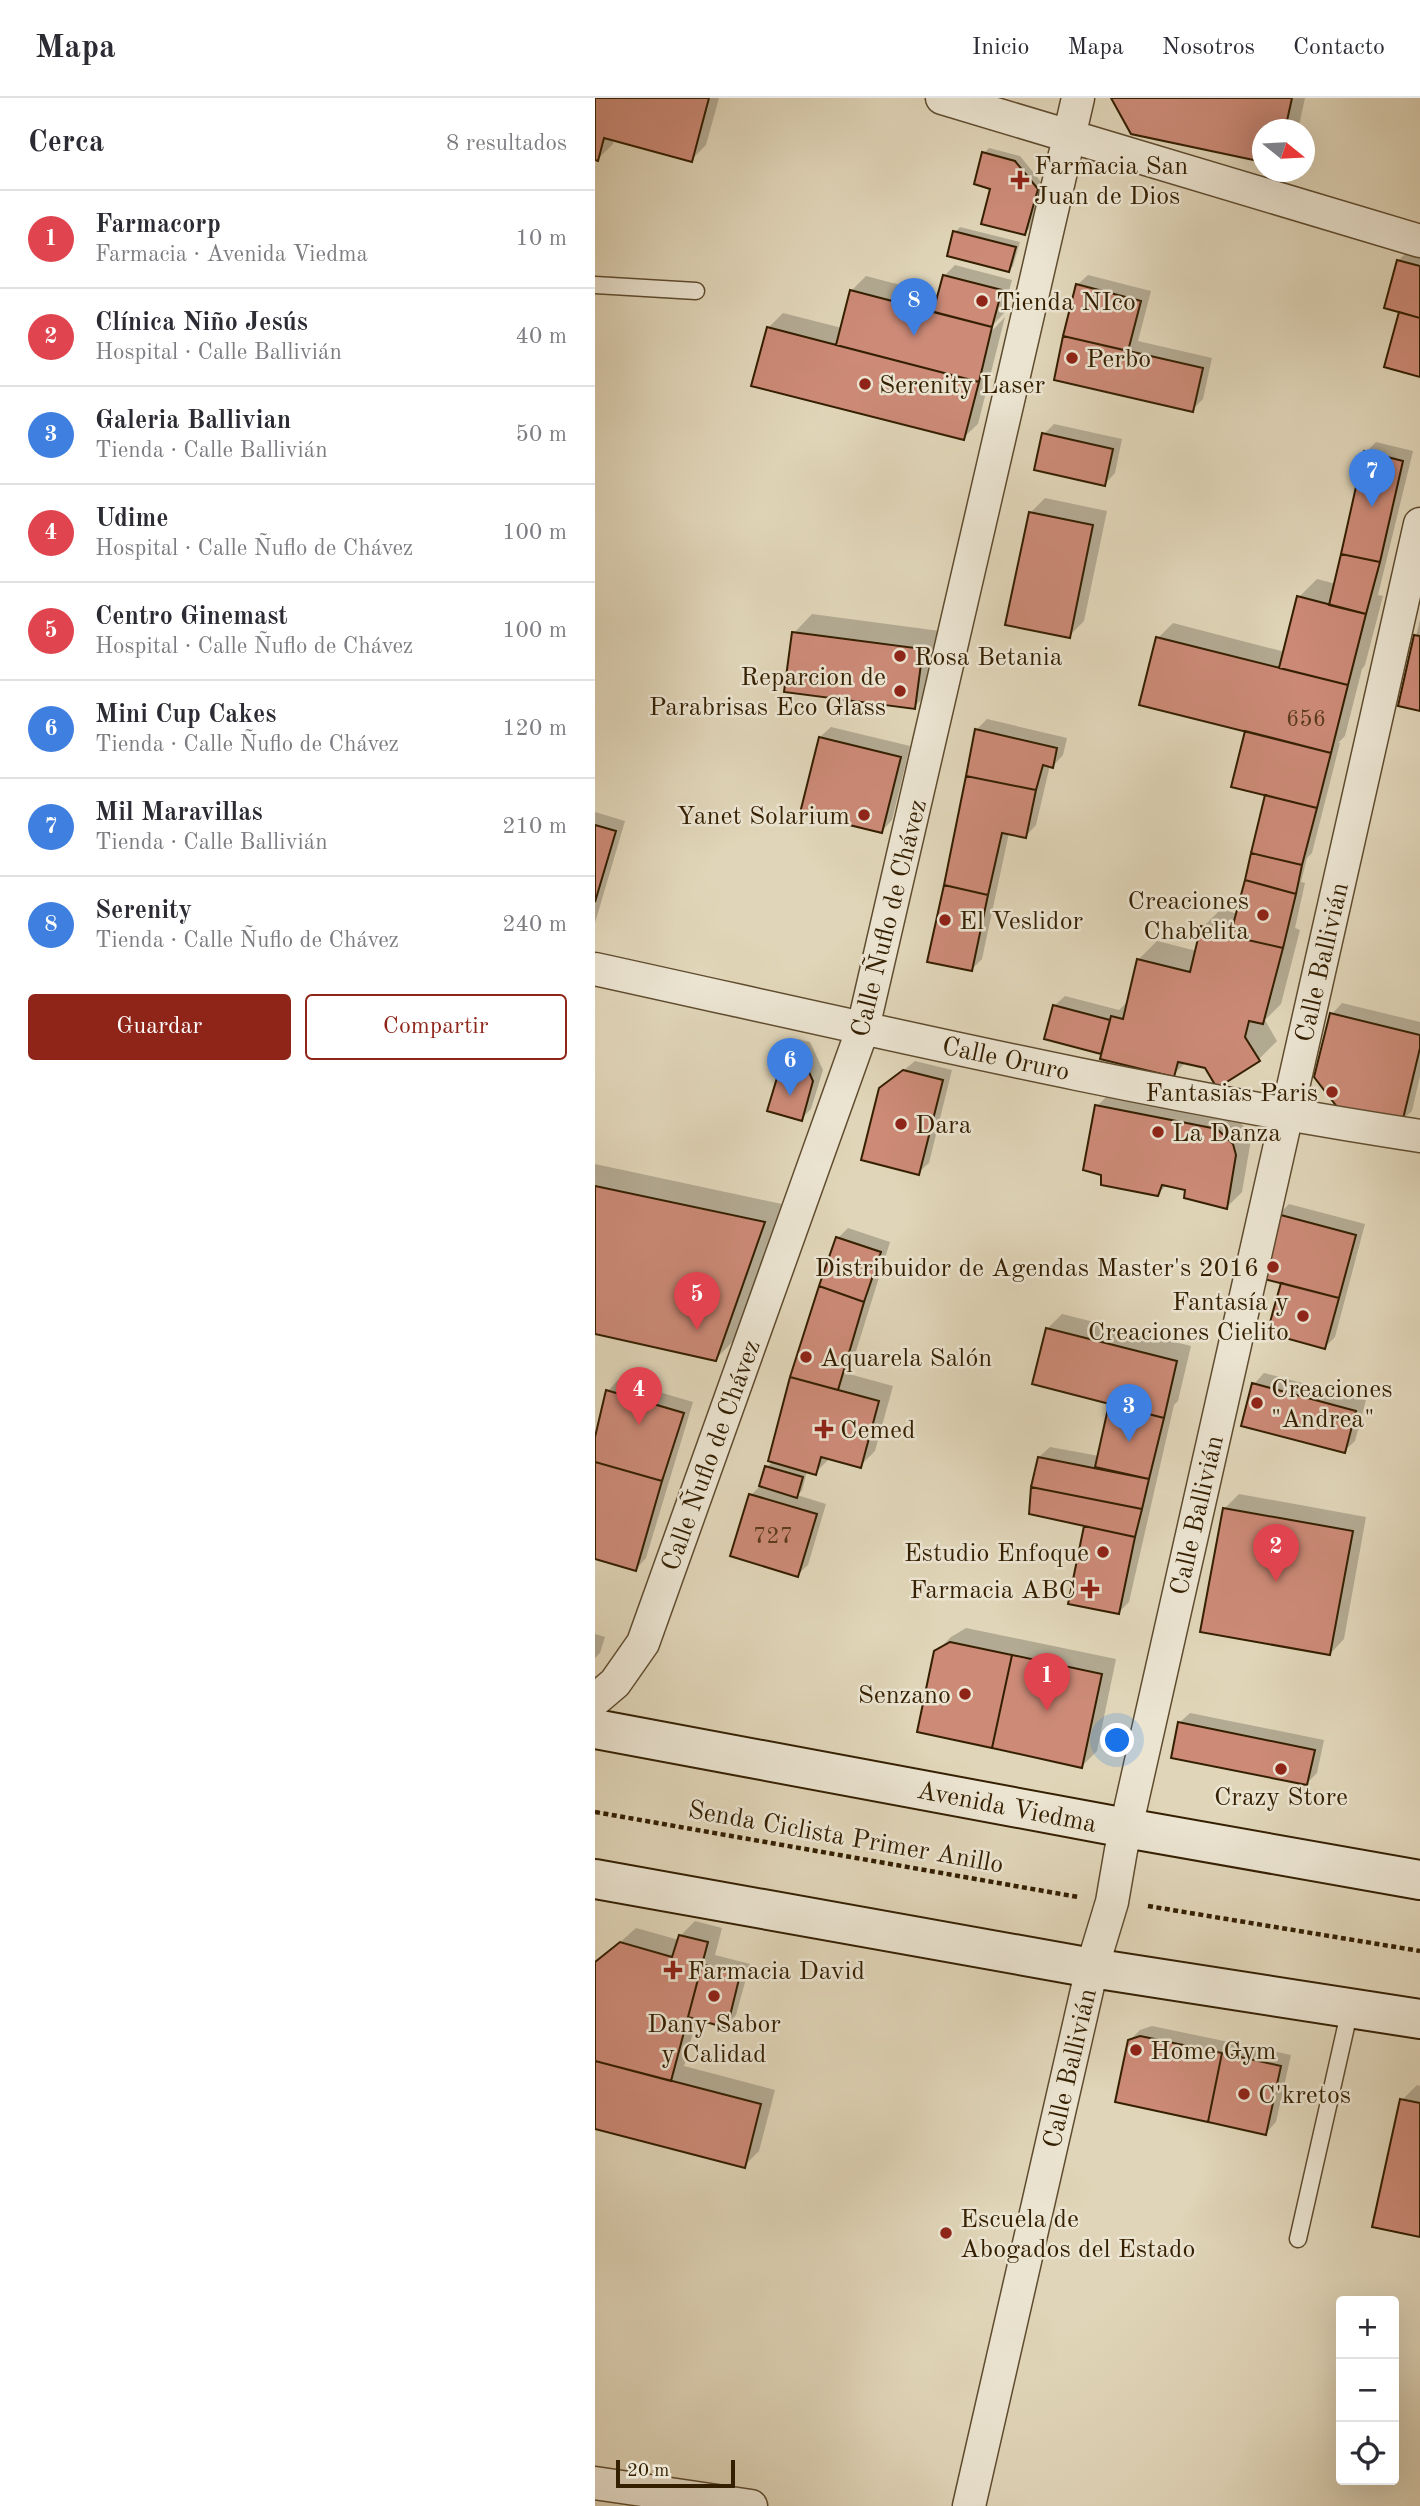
<!DOCTYPE html>
<html lang="es">
<head>
<meta charset="utf-8">
<style>
  :root { --surface:#fff; --page:#f2f2f3; --text:#2b2b33; --muted:#7c7c81; --line:#e1e1e2; --accent:#8f2418 }
  body { margin:0; font-family:"Old Standard TT",serif; background:var(--page); color:var(--text) }
  .controls { position:absolute; right:21px; bottom:21px; display:grid; overflow:hidden; border-radius:7px; box-shadow:0 7px 28px #0002 }
  .controls button { width:63px; height:63px; display:grid; place-items:center; padding:0; border:0; border-bottom:2px solid var(--line); background:var(--surface); color:var(--text); font:35px sans-serif }
  .compass { position:absolute; left:657px; top:21px; width:63px; height:63px; border-radius:50%; background:var(--surface); box-shadow:0 7px 28px #0002; rotate:108deg }
  .scale { position:absolute; left:21px; bottom:18px; width:119px; box-sizing:border-box; padding-left:7px; border:4px solid #341f01; border-top:0; font-size:19px; line-height:24px; white-space:nowrap; color:#341f01; -webkit-text-stroke:5px #ebe4d1; paint-order:stroke }
  .you { position:absolute; left:523px; top:1643px; width:24px; height:24px; margin:-18px; border:5px solid #fff; border-radius:50%; background:#1a73e8; box-shadow:0 0 0 10px #1a73e833 }
  .badge { display:grid; place-items:center; width:46px; height:46px; border-radius:50%; background:var(--accent); color:#fff; font-size:23px; font-weight:700 }
  .pin { position:absolute; translate:-50% -58px; filter:drop-shadow(0 2px 4px #0008) }
  .pin::after { content:''; position:absolute; top:37px; width:24px; height:21px; background:inherit; clip-path:polygon(0 0,100% 0,50% 100%) }
  .list { margin:0; padding:0; list-style:none }
  h2 { display:flex; justify-content:space-between; align-items:center; height:91px; margin:0; padding:0 28px; font-size:30px }
  h2 small { font-size:23px; font-weight:400; color:var(--muted) }
  .list li { display:grid; grid-template-columns:46px 1fr auto; gap:21px; align-items:center; box-sizing:border-box; height:98px; padding:0 28px; border-top:2px solid var(--line) }
  .list b { display:block; font-size:26px; white-space:nowrap }
  .list p { margin:0; font-size:23px; white-space:nowrap; color:var(--muted) }
  .list em { font-size:23px; font-style:normal; color:var(--muted) }
  .actions { display:flex; gap:14px; padding:21px 28px }
  .actions a { flex:1; padding:16px 0; border:2px solid var(--accent); border-radius:7px; text-align:center; font-size:24px; color:var(--accent) }
  .actions .main { background:var(--accent); color:#fff }
  .icon { flex:none; width:38px; height:38px; fill:none; stroke:currentColor; stroke-width:2; stroke-linecap:round; stroke-linejoin:round }
  .map { position:relative; flex:none; width:825px; height:2408px; overflow:hidden }
  header { display:flex; align-items:center; gap:42px; box-sizing:border-box; height:98px; padding:0 35px; background:var(--surface); border-bottom:2px solid var(--line) }
  header strong { font-size:33px }
  nav { display:flex; gap:38px; margin-inline-start:auto; font-size:24px }
  main { display:flex }
  aside { flex:1; background:var(--surface) }
  .map>svg:first-child { display:block }
  .shadow { fill:#0003 }
  .building { fill:#cc8a77; stroke:#341f01; stroke-width:2 }
  .lines { fill:none; stroke-linecap:round; stroke-linejoin:round }
  .service-casing { stroke:#5f4c2f; stroke-width:19 }
  .minor-casing { stroke:#5f4c2f; stroke-width:35 }
  .secondary-casing { stroke:#341f01; stroke-width:42 }
  .path { stroke:#341f01; stroke-width:4.5; stroke-dasharray:5 3.5; stroke-linecap:butt }
  .service { stroke:#ebe4d1; stroke-width:16 }
  .minor { stroke:#ebe4d1; stroke-width:32 }
  .secondary { stroke:#ebe4d1; stroke-width:38 }
  .poi-dot { fill:#8f2418; stroke:#ebe4d1; stroke-width:2.5 }
  .labels { text-anchor:middle; stroke-width:5; stroke-linejoin:round; paint-order:stroke }
  .number-label { font-size:23px; fill:#5a3a1e }
  .poi-label { font-size:26px; fill:#341f01; stroke:#ebe4d1; text-anchor:start }
  .street-label { font-size:26px; fill:#341f01; stroke:#ebe4d1 }
</style>
</head>
<body>
<header>
<strong>Mapa</strong>
<nav><a>Inicio</a><a>Mapa</a><a>Nosotros</a><a>Contacto</a></nav>
</header>
<main>
<aside>
<h2>Cerca<small>8 resultados</small></h2>
<ul class="list">
<li><span class="badge" style="background:#e0444e">1</span><div><b>Farmacorp</b><p>Farmacia · Avenida Viedma</p></div><em>10 m</em></li>
<li><span class="badge" style="background:#e0444e">2</span><div><b>Clínica Niño Jesús</b><p>Hospital · Calle Ballivián</p></div><em>40 m</em></li>
<li><span class="badge" style="background:#3f7fe0">3</span><div><b>Galeria Ballivian</b><p>Tienda · Calle Ballivián</p></div><em>50 m</em></li>
<li><span class="badge" style="background:#e0444e">4</span><div><b>Udime</b><p>Hospital · Calle Ñuflo de Chávez</p></div><em>100 m</em></li>
<li><span class="badge" style="background:#e0444e">5</span><div><b>Centro Ginemast</b><p>Hospital · Calle Ñuflo de Chávez</p></div><em>100 m</em></li>
<li><span class="badge" style="background:#3f7fe0">6</span><div><b>Mini Cup Cakes</b><p>Tienda · Calle Ñuflo de Chávez</p></div><em>120 m</em></li>
<li><span class="badge" style="background:#3f7fe0">7</span><div><b>Mil Maravillas</b><p>Tienda · Calle Ballivián</p></div><em>210 m</em></li>
<li><span class="badge" style="background:#3f7fe0">8</span><div><b>Serenity</b><p>Tienda · Calle Ñuflo de Chávez</p></div><em>240 m</em></li>
</ul>
<div class="actions"><a class="main">Guardar</a><a>Compartir</a></div>
</aside>
<div class="map">
<svg width="825" height="2408" viewBox="0 0 825 2408">
  <rect width="100%" height="100%" fill="#e0d5b8"/>
  <filter id="stains"><feTurbulence type="fractalNoise" baseFrequency=".00286" numOctaves="4"/><feColorMatrix values="0 0 0 0 .2 0 0 0 0 .09 0 0 0 0 .02 0 0 0 .5 -.17"/></filter>
  <radialGradient id="worn" r=".72"><stop offset=".6" stop-color="#630" stop-opacity="0"/><stop offset="1" stop-color="#630" stop-opacity=".3"/></radialGradient>
  <path class="shadow" d="M0,0H124L111,47L96,62L19,41L18,46L3,61L0,60Z
    M518,0H710L703,32H668Z
    M394,50L425,58L447,85L435,130L430,135L398,90L389,55Z
    M365,129L425,144L418,168L413,173L360,134Z
    M818,148L825,150V277L803,163Z
    M360,167L417,182L408,214H410L396,229V234L410,219L383,326L368,340L173,230L188,215L247,230L256,193L271,178L344,197L349,178Z
    M493,177L556,193L543,243L617,260L608,301L597,312L461,280L482,187Z
    M459,326L527,341L520,375L510,386L449,336Z
    M781,344L818,353L783,497L788,498L770,567L767,571L750,638L743,645H745L717,755L712,760L706,784L710,785L700,830L705,832L686,906L670,922L682,943L664,961L623,988L611,969L591,964L578,977L509,950L505,954L459,908L470,898L524,912L534,902L544,861L562,843L602,853L608,829L626,811L643,816L672,695L652,632L563,540L578,525L690,554L704,499L722,481L741,486L771,354Z
    M450,400L512,413L489,523L474,538L435,415Z
    M217,516L345,533L337,591L319,609L199,535Z
    M825,522V611L805,607Z
    M392,621L472,640L468,657L458,668L455,667L441,727L431,738L414,735L387,861L376,872L381,632Z
    M236,629L315,648L297,722L287,733L225,639Z
    M0,714L30,723L0,825Z
    M747,905L825,924V978L817,1013L806,1023L737,916Z
    M203,941L215,944L228,972L216,1011L206,1021L192,951Z
    M320,963L357,972L334,1065L323,1075L286,991Z
    M517,993L637,1017L652,1031L656,1042L647,1094L632,1109L592,1091L572,1087L562,1096L502,1008Z
    M0,1066L187,1106L139,1242L121,1261L0,1235Z
    M694,1106L770,1126L740,1239L730,1249L688,1184L684,1116Z
    M253,1130L295,1144L254,1276L298,1288L280,1353L265,1368L235,1360L220,1375L212,1373L207,1393L202,1397L231,1406L213,1467L202,1477L156,1397L166,1387L172,1369L178,1363L243,1140Z
    M467,1216L596,1248L583,1303L579,1307L534,1504L524,1514L475,1505L491,1426L444,1359L455,1349L504,1358L516,1305L452,1231Z
    M669,1275L771,1302L760,1343L749,1353L659,1286Z
    M23,1282L98,1304L51,1460L41,1471L0,1459V1343L13,1293Z
    M644,1396L771,1419L749,1541L735,1556L629,1411Z
    M371,1530L521,1561L502,1653L487,1668L341,1554L356,1539Z
    M0,1536L10,1539L5,1555L0,1560Z
    M595,1615L729,1642L722,1675L712,1685L584,1625Z
    M100,1823L127,1830L120,1857L155,1866L141,1917L131,1928L102,1920L89,1968L180,1992L164,2053L149,2068L0,2029V1872L2,1865L41,1830L84,1842L85,1838Z
    M557,1928L696,1957L681,2024L671,2035L534,1943L545,1932Z
    M822,1987L825,1988V2137L807,2002Z"/>
  <path class="building" d="M0,0H114L97,64L9,40L3,63L0,62Z
    M516,0H697L690,32H668V64L536,36Z
    M387,54L420,63L443,91L430,137L386,126L395,91L379,86Z
    M358,133L421,149L414,174L352,158Z
    M802,162L825,168V220L789,210Z
    M348,177L407,192L397,229L338,214Z
    M481,186L546,203L533,253L468,238Z
    M255,192L397,229L384,284L241,247Z
    M804,214L825,220V279L789,269Z
    M172,229L384,284L369,342L156,288Z
    M468,238L608,270L598,314L459,282Z
    M447,335L518,351L510,388L439,372Z
    M769,353L808,363L785,464L746,456Z
    M434,414L498,427L475,540L410,527Z
    M746,456L785,464L771,516L734,507Z
    M702,498L771,516L753,587L684,570Z
    M197,534L328,551L320,611L189,594Z
    M819,537L825,538V613L803,608Z
    M561,539L753,587L736,655L544,607Z
    M380,631L462,650L458,670L448,667L441,692L371,678Z
    M650,633L736,655L722,710L636,689Z
    M224,639L306,659L287,735L205,715Z
    M371,678L441,692L431,740L407,735L393,797L349,787Z
    M670,697L722,710L707,767L656,755Z
    M0,727L21,733L0,804Z
    M656,755L707,767L701,796L650,782Z
    M650,782L701,796L688,850L635,838Z
    M349,787L393,797L377,873L332,864Z
    M606,828L635,838L688,850L668,926L654,923L650,939L665,963L622,990L610,970L583,964L579,979L505,961L516,918L528,921L542,861L595,874Z
    M458,907L515,922L506,956L449,941Z
    M735,915L825,937V950L807,1025L743,1010L719,979Z
    M191,950L205,954L218,983L207,1023L172,1013Z
    M308,972L348,982L324,1077L266,1062L284,990Z
    M500,1007L622,1031L638,1046L641,1057L632,1111L589,1100L590,1092L567,1087L563,1098L506,1087V1077L488,1072Z
    M0,1088L170,1124L121,1263L0,1236Z
    M682,1116L761,1137L744,1200L665,1180Z
    M241,1139L286,1154L269,1204L224,1188Z
    M686,1185L744,1200L730,1251L672,1235Z
    M224,1188L269,1204L243,1292L195,1279Z
    M451,1230L582,1263L569,1320L437,1286Z
    M195,1279L284,1303L266,1370L226,1359L221,1377L173,1363Z
    M657,1285L761,1313L750,1355L646,1328Z
    M11,1292L89,1315L67,1383L0,1364V1339Z
    M514,1306L569,1320L554,1381L500,1369Z
    M443,1359L554,1381L547,1411L436,1389Z
    M0,1364L67,1383L41,1473L0,1461Z
    M170,1368L208,1379L202,1400L164,1388Z
    M436,1389L547,1411L540,1439L434,1416Z
    M154,1396L222,1416L203,1479L135,1458Z
    M628,1410L758,1433L735,1557L605,1534Z
    M489,1428L540,1439L524,1516L473,1506Z
    M355,1544L417,1557L397,1650L322,1634L339,1553Z
    M417,1557L507,1576L487,1670L397,1650Z
    M583,1624L720,1652L712,1687L576,1660Z
    M84,1837L113,1844L76,1983L0,1963V1864L25,1844L77,1859Z
    M107,1866L145,1877L132,1930L93,1919Z
    M545,1938L627,1955L613,2024L520,2004L533,1942Z
    M627,1955L686,1968L671,2037L613,2024Z
    M0,1963L166,2006L150,2070L0,2031Z
    M805,2001L825,2005V2139L777,2129Z"/>
  <g class="lines">
    <defs>
      <path id="service" d="M0,187L101,193
        M703,2141L755,1911"/>
      <path id="minor" d="M347,0L825,143
        M0,871C274,931 548,996 825,1038
        M0,1602L20,1585L48,1545L268,930L483,0
        M0,2385L156,2408
        M374,2408L497,1870L517,1804L526,1752L825,426"/>
      <path id="secondary" d="M0,1631L531,1730L825,1782
        M0,1781L497,1870L825,1921"/>
    </defs>
    <use href="#service" class="service-casing"/>
    <use href="#minor" class="minor-casing"/>
    <use href="#secondary" class="secondary-casing"/>
    <path class="path" d="M0,1714L483,1799
      M553,1808L825,1853"/>
    <use href="#service" class="service"/>
    <use href="#minor" class="minor"/>
    <use href="#secondary" class="secondary"/>
  </g>
  <g class="poi-dot">
    <path d="M421.5 71.5h7v7h7v7h-7v7h-7v-7h-7v-7h7z"/>
    <circle cx="387" cy="203" r="7"/>
    <circle cx="477" cy="260" r="7"/>
    <circle cx="270" cy="286" r="7"/>
    <circle cx="305" cy="558" r="7"/>
    <circle cx="305" cy="593" r="7"/>
    <circle cx="269" cy="717" r="7"/>
    <circle cx="668" cy="817" r="7"/>
    <circle cx="350" cy="822" r="7"/>
    <circle cx="737" cy="994" r="7"/>
    <circle cx="306" cy="1026" r="7"/>
    <circle cx="563" cy="1034" r="7"/>
    <circle cx="678" cy="1169" r="7"/>
    <circle cx="708" cy="1218" r="7"/>
    <circle cx="211" cy="1259" r="7"/>
    <circle cx="662" cy="1305" r="7"/>
    <path d="M225.5 1320.5h7v7h7v7h-7v7h-7v-7h-7v-7h7z"/>
    <circle cx="508" cy="1454" r="7"/>
    <path d="M491.5 1480.5h7v7h7v7h-7v7h-7v-7h-7v-7h7z"/>
    <circle cx="370" cy="1596" r="7"/>
    <circle cx="686" cy="1671" r="7"/>
    <path d="M74.5 1861.5h7v7h7v7h-7v7h-7v-7h-7v-7h7z"/>
    <circle cx="119" cy="1898" r="7"/>
    <circle cx="541" cy="1952" r="7"/>
    <circle cx="649" cy="1996" r="7"/>
    <circle cx="351" cy="2135" r="7"/>
  </g>
  <g class="labels">
    <g class="number-label">
      <text x="711" y="628">656</text>
      <text x="178" y="1445">727</text>
    </g>
    <g class="poi-label">
      <text x="439" y="76">Farmacia San<tspan x="439" dy="30">Juan de Dios</tspan></text>
      <text x="401" y="212">Tienda NIco</text>
      <text x="491" y="269">Perbo</text>
      <text x="284" y="295">Serenity Laser</text>
      <text x="319" y="567">Rosa Betania</text>
      <text x="291" y="587" text-anchor="end">Reparcion de<tspan x="291" dy="30">Parabrisas Eco Glass</tspan></text>
      <text x="255" y="726" text-anchor="end">Yanet Solarium</text>
      <text x="654" y="811" text-anchor="end">Creaciones<tspan x="654" dy="30">Chabelita</tspan></text>
      <text x="364" y="831">El Veslidor</text>
      <text x="723" y="1003" text-anchor="end">Fantasias Paris</text>
      <text x="320" y="1035">Dara</text>
      <text x="577" y="1043">La Danza</text>
      <text x="664" y="1178" text-anchor="end">Distribuidor de Agendas Master's 2016</text>
      <text x="694" y="1212" text-anchor="end">Fantasía y<tspan x="694" dy="30">Creaciones Cielito</tspan></text>
      <text x="225" y="1268">Aquarela Salón</text>
      <text x="676" y="1299">Creaciones<tspan x="676" dy="30">"Andrea"</tspan></text>
      <text x="245" y="1340">Cemed</text>
      <text x="494" y="1463" text-anchor="end">Estudio Enfoque</text>
      <text x="481" y="1500" text-anchor="end">Farmacia ABC</text>
      <text x="356" y="1605" text-anchor="end">Senzano</text>
      <text x="686" y="1707" text-anchor="middle">Crazy Store</text>
      <text x="92" y="1881">Farmacia David</text>
      <text x="119" y="1934" text-anchor="middle">Dany Sabor<tspan x="119" dy="30">y Calidad</tspan></text>
      <text x="555" y="1961">Home Gym</text>
      <text x="663" y="2005">C'kretos</text>
      <text x="365" y="2129">Escuela de<tspan x="365" dy="30">Abogados del Estado</tspan></text>
    </g>
    <g class="street-label">
      <text transform="translate(293 820) rotate(-76)" y="9">Calle Ñuflo de Chávez</text>
      <text transform="translate(726 864) rotate(-77)" y="9">Calle Ballivián</text>
      <text transform="translate(411 960) rotate(12)" y="9">Calle Oruro</text>
      <text transform="translate(115 1357) rotate(-70)" y="9">Calle Ñuflo de Chávez</text>
      <text transform="translate(601 1417) rotate(-77)" y="9">Calle Ballivián</text>
      <text transform="translate(412 1708) rotate(11)" y="9">Avenida Viedma</text>
      <text transform="translate(251 1738) rotate(10)" y="9">Senda Ciclista Primer Anillo</text>
      <text transform="translate(474 1970) rotate(-77)" y="9">Calle Ballivián</text>
    </g>
  </g>
  <rect width="100%" height="100%" filter="url(#stains)"/>
  <rect width="100%" height="100%" fill="url(#worn)"/>
</svg>
<div class="controls">
<button>+</button>
<button>−</button>
<button><svg class="icon" aria-label="locate" viewBox="0 0 24 24"><circle cx="12" cy="12" r="6"/><path d="M12 2v4M12 18v4M2 12h4M18 12h4"/></svg></button>
</div>
<svg class="compass" viewBox="-18 -18 36 36"><path d="M0-13l5 13h-10z" fill="#e53935"/><path d="M0 13l5-13h-10z" fill="#7c7c81"/></svg>
<div class="scale">20 m</div>
<div class="you"></div>
<div class="pin badge" style="left:452px;top:1613px;background:#e0444e">1</div>
<div class="pin badge" style="left:681px;top:1484px;background:#e0444e">2</div>
<div class="pin badge" style="left:534px;top:1344px;background:#3f7fe0">3</div>
<div class="pin badge" style="left:44px;top:1327px;background:#e0444e">4</div>
<div class="pin badge" style="left:102px;top:1232px;background:#e0444e">5</div>
<div class="pin badge" style="left:195px;top:998px;background:#3f7fe0">6</div>
<div class="pin badge" style="left:777px;top:409px;background:#3f7fe0">7</div>
<div class="pin badge" style="left:319px;top:238px;background:#3f7fe0">8</div>
</div>
</main>
</body>
</html>
